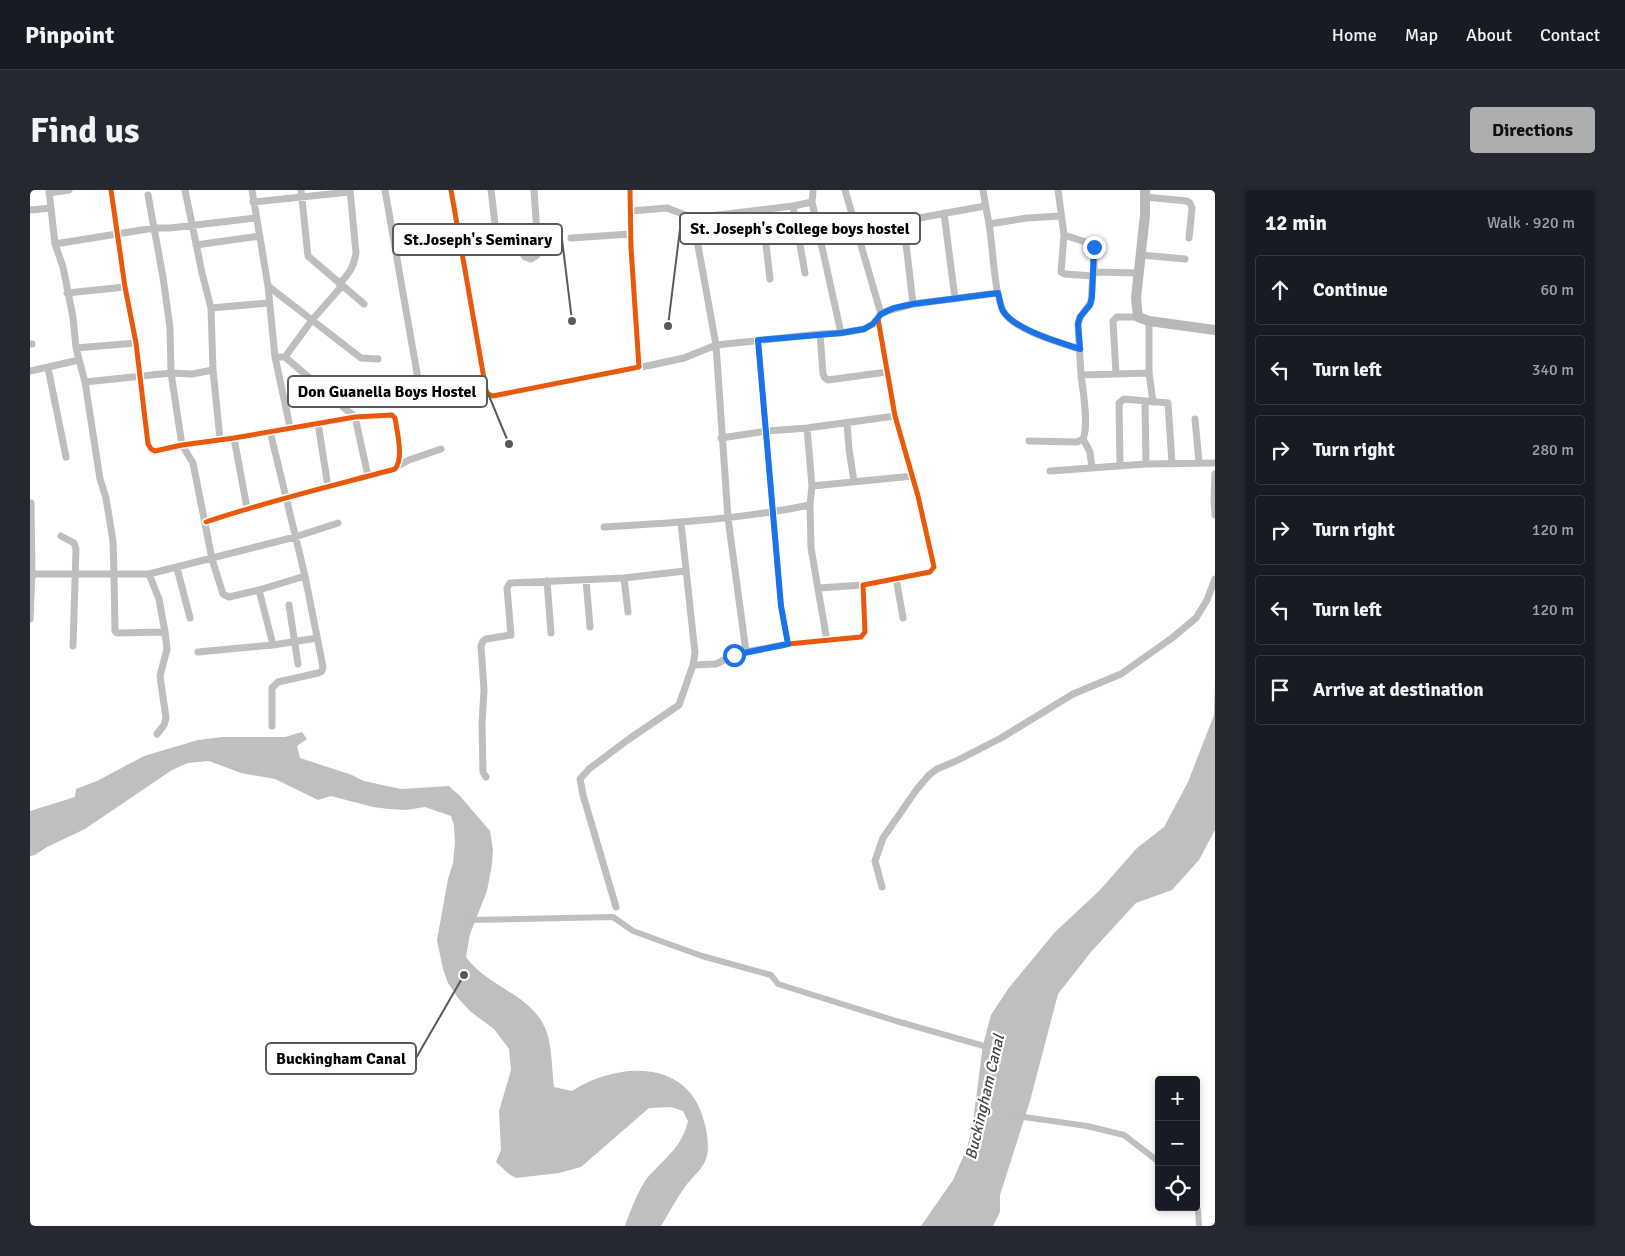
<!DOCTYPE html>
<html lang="en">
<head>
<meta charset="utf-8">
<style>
  :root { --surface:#171b24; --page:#242831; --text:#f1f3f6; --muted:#9ea1a6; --line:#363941; --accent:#adaeaf }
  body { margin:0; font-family:Signika,sans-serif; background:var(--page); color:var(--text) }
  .controls { position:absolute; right:15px; bottom:15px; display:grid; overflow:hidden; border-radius:5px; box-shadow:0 2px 8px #0003 }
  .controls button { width:45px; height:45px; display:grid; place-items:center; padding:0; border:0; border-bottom:1px solid var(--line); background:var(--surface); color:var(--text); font:25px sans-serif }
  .stop { position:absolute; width:15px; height:15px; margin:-11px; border:4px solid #1a73e8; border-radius:50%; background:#fff }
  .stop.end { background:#1a73e8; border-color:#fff; box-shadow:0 1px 5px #0008 }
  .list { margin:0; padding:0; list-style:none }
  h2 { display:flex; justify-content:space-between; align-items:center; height:65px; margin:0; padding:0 20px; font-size:21px }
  h2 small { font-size:16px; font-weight:400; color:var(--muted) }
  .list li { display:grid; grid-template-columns:32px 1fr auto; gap:15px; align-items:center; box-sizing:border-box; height:70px; margin:0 10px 10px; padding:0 10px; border:1px solid var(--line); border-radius:5px }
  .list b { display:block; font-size:19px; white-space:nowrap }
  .list em { font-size:16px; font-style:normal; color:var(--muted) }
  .icon { flex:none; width:28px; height:28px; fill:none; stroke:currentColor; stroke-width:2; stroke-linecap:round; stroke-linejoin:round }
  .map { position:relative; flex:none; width:1185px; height:1036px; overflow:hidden; border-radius:5px }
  header { display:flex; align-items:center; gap:30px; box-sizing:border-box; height:70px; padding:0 25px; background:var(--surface); border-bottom:1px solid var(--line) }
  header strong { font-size:24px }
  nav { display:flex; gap:28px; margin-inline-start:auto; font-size:18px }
  .intro { display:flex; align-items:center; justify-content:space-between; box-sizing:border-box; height:120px; padding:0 30px }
  h1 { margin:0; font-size:35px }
  .button { padding:12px 22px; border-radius:5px; background:var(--accent); color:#111; font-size:18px; font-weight:700 }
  main { display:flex; gap:30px; padding:0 30px }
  aside { flex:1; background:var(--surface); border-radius:5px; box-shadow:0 2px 8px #0003 }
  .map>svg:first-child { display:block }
  .water { fill:#bfbfbf }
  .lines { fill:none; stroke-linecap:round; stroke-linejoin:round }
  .canal { stroke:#bfbfbf; stroke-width:6 }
  .street { stroke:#bebebe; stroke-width:7 }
  .secondary { stroke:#b8b8b8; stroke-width:10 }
  .cycleway-casing { stroke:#fff; stroke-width:8 }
  .cycleway { stroke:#e8590c; stroke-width:5 }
  .route { stroke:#1a73e8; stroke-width:6 }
  .labels { text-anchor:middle; stroke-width:4.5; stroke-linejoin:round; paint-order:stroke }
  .water-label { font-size:16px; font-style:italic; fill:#444; stroke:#fff }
  .leader { fill:none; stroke:#595959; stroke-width:2 }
  .callout-dot { fill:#595959; stroke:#fff; stroke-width:2 }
  .callout { fill:#fff; stroke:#595959; stroke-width:2 }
  .callout-label { font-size:16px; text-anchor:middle; font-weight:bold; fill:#000 }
</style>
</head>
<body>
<header>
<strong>Pinpoint</strong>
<nav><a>Home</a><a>Map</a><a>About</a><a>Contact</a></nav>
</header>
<div class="intro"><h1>Find us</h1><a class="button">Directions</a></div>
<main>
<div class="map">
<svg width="1185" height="1036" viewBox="0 0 1185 1036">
  <rect width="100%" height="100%" fill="#fff"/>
  <path class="water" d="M1185,488V640L1169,670L1142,700L1106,713L1061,762L1028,804L1000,911L970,1005V1022L963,1036H891L923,990L937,958L942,939L953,855L961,825L978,799L1025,742L1069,701L1107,658L1134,637L1158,592L1184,525Z
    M272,542L277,549L267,556L270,568L322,585L334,591L371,599L419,596L430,606L460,641L463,659L462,674L457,701L440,744L436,767C460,800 506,804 518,846C522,862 522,880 524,897L542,901C587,872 658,868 674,931C677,942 680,958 676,969C673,979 661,988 655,997C646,1009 639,1023 631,1036H595C600,1022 609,998 618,987C635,968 652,957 658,931L653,921L641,917L619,918L551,977L529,983L486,988L479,984L466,972L471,960L469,921L481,880L479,859L464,839L441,822L428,808L418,793L413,779L407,750L418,689L423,673L425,652L424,635L421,626L395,617L376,620L359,619L343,617L301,606L288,610L245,589L211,583L179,571L158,573L142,580L55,639L17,657L5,665L0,666V621L45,607L46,599L67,591L114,566L168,550L192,547H255Z"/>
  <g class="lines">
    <path class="canal" d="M438,730L583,727L603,741L672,766L741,785L748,794L866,831L961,858
      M987,926L1057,936L1094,945L1129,972
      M1166,1015L1168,1020L1169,1036"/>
    <path class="street" d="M19,0L25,54L33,77L43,127L46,158L55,192L70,289L76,308L83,351L84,384H119L265,347L308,333
      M81,0L95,97L106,153L118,254L121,259L125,261L152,255L204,248L325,227L362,225L365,228C367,241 374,269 365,279C302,296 238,311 176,332
      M155,0L172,83L181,118L183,180L190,249
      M222,0L238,96L245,167L260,237
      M271,0L278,66L334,114
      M355,0L388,189
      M421,0L456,200L458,204L463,206L609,177L601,58L600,0
      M461,0L466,42
      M815,0L851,124
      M953,0C955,12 957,23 959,34C963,55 964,111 976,125C989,141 1030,153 1050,159
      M1028,0L1034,45L1031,82L1035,84L1063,86
      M783,2L782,12L811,143
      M19,3L39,0
      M118,5L133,87L140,138L141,183L152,255L163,273L182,369L193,404L199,407L229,400
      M1115,7L1157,11L1160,13L1162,18L1159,48
      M223,12L319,2
      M763,16L775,83
      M0,20L21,18
      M732,20L740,89
      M601,21L637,18L663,28L763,16L782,12
      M914,23L925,109
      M663,28L686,155L698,328L716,462
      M959,34L997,28L1031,26
      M1034,45L1062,54L1064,57V82L1110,83
      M541,48L601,44
      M25,54L124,38H140L226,28
      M166,55L230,46
      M491,61L495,67L501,69L507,65L508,59L504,0
      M1111,65L1155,69
      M309,94C319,84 324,77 326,63L320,0
      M238,96L331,168L348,169
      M37,103L95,97
      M883,114L968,103
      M181,118L239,113
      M1119,131V183
      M790,144L793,184L795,188L798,190L857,182
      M728,150L751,416L758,454L831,447L835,442L833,395L900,382L904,377L888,306L865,226L848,129
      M0,154H2
      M46,158L106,153
      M245,167H255L325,227L338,286
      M255,167L282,130L312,96
      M609,177L617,176L654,168L686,155L790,144L811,143L834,139L843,134L851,124L857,121L883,114L874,36L878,30L955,16
      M18,178L36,267
      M0,181L49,170
      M1086,184L1083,131L1087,127H1108
      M1051,185L1048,134L1050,127L1061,112L1063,83
      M55,192L141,183L162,184L183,180
      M1115,212L1116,274
      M1165,229L1169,272
      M288,233L298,297
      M817,233L819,259L824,292
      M777,238L782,296L883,286
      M240,241L275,386L293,477L292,481L288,483L248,492L242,498V536
      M204,248L217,318
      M691,248L737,241L777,238L865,226
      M1053,249L1060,262L1062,278
      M999,251L1047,252L1053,249C1059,236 1053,200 1051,185L1119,183L1123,212
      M1090,275L1089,213L1094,209L1138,213L1142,273
      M368,276L379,270L411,259
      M1020,281L1116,274L1185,273
      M1185,284L1184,310L1185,325
      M782,296L780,315L781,358L797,451
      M574,337C643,333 712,329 780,315
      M31,346L44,353L46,359L43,456
      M147,378L160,428
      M0,384H2L1,313
      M119,384L129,409L135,442L137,459L130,486L136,528L134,535L127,544
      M594,388L598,422
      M866,388L873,428
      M556,390L560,437
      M517,391L521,443
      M789,398L833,395
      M259,415L268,474
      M0,429L2,384H84L85,441L87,443L135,442
      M243,455L287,448
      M168,462L243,455L229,400L275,386
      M663,475L686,474L706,464L758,454
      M456,587L453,582L452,534L454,500L451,456L453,451L456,449L481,445L477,398L480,393L594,388L655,381
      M852,697L845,671L853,648L887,599L899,585L907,579L926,571L971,548L1043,504L1091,484L1142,448L1166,428L1177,410L1185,389
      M586,717L553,605L550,589L559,579L599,549L649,515L663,475L665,463L651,333"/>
    <path class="secondary" d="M1115,0V25L1106,108L1108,127L1119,131L1185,140"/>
    <defs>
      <path id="cycleway" d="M81,0L95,97L106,153L118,254L121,259L125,261L152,255L204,248L325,227L362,225L365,228C367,241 374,269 365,279C302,296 238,311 176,332
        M421,0L456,200L458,204L463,206L609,177L601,58L600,0
        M728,150L751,416L758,454L831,447L835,442L833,395L900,382L904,377L888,306L865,226L848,129"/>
    </defs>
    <use href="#cycleway" class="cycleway-casing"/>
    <use href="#cycleway" class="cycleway"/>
  </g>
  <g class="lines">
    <path class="route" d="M704,465L758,454L751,416L728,150L811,143L834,139L843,134L851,124L864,118L883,114L968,103C970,109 970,116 973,121C983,139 1031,153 1050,159L1048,134L1050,127L1060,115L1062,107L1064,57"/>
  </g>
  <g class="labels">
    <g class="water-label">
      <text transform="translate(954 907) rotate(-77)" y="6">Buckingham Canal</text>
    </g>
  </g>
  <path class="leader" d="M638 136L650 39M542 131L532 49M479 254L457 201M434 785L386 868"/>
  <g class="callout-dot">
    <circle cx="638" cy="136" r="5"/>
    <circle cx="542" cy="131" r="5"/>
    <circle cx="479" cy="254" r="5"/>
    <circle cx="434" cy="785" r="5"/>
  </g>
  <g class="callout">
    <rect x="650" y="23" width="240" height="31" rx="5"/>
    <rect x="363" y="34" width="169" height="31" rx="5"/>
    <rect x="258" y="186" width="199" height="31" rx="5"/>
    <rect x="236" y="853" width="150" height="31" rx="5"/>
  </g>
  <g class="callout-label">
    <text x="770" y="44">St. Joseph's College boys hostel</text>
    <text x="448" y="55">St.Joseph's Seminary</text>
    <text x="357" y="207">Don Guanella Boys Hostel</text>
    <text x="311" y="874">Buckingham Canal</text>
  </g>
</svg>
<div class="controls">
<button>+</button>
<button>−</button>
<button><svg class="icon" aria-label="locate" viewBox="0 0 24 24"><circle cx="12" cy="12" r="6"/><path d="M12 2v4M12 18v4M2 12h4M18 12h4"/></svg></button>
</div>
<div class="stop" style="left:704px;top:465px"></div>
<div class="stop end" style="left:1064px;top:57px"></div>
</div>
<aside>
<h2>12 min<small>Walk · 920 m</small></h2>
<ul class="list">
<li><svg class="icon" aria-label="ahead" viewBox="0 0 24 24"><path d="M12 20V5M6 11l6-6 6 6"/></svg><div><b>Continue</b></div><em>60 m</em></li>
<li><svg class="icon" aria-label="left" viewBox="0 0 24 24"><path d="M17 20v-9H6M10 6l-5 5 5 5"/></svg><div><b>Turn left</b></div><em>340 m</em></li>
<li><svg class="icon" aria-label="right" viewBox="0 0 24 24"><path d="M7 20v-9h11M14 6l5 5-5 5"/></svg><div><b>Turn right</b></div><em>280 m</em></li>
<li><svg class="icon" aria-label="right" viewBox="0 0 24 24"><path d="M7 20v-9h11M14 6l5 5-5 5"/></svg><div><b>Turn right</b></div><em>120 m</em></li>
<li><svg class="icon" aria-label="left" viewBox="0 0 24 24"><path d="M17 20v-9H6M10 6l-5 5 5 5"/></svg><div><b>Turn left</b></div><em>120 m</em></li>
<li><svg class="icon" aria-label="arrive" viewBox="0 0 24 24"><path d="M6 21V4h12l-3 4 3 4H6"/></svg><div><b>Arrive at destination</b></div></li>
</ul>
</aside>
</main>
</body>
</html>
